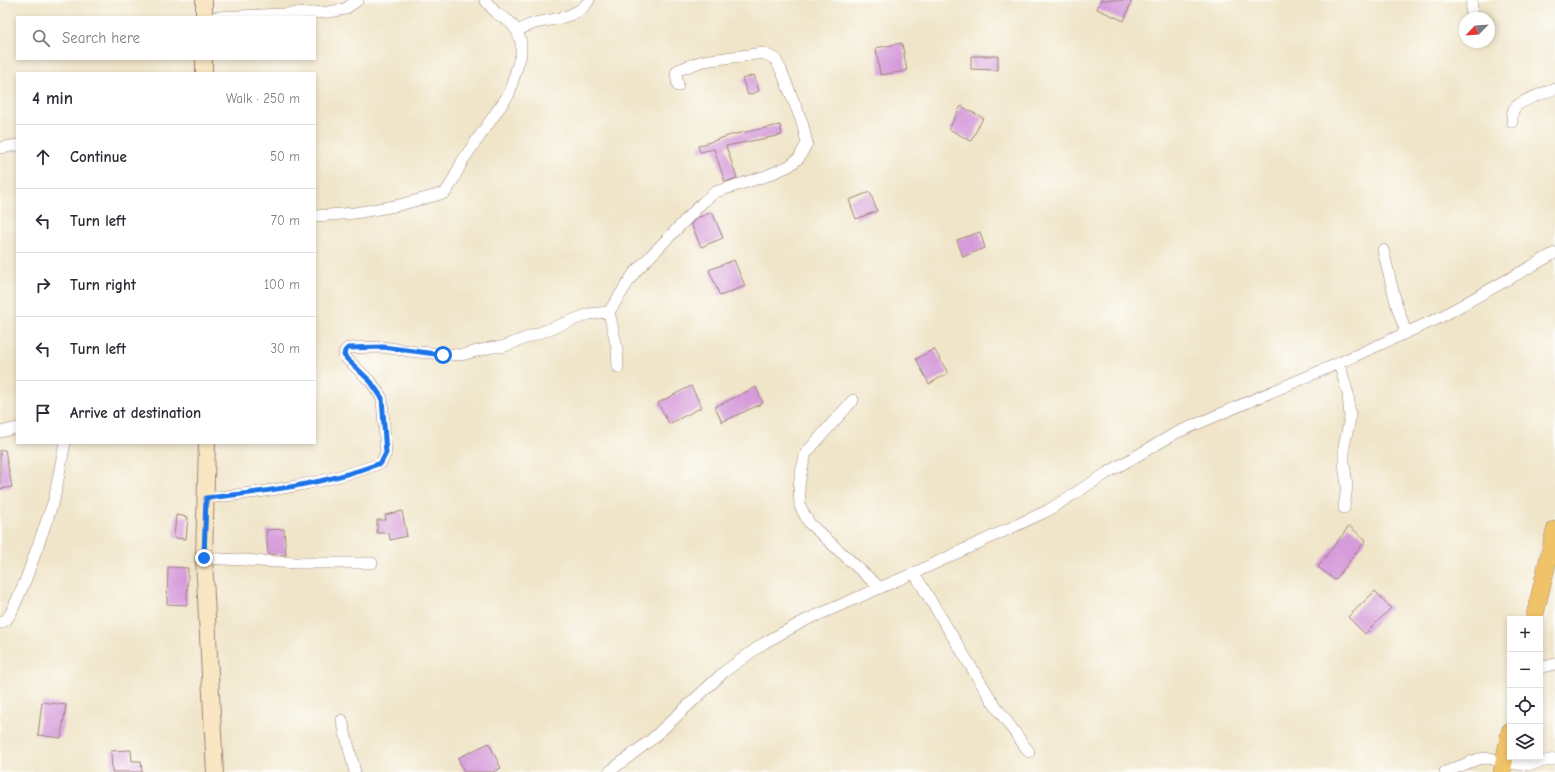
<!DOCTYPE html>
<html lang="en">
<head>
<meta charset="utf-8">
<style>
  :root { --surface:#fff; --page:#f2f2f3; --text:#2b2b33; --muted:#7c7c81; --line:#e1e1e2 }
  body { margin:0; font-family:"Comic Neue",sans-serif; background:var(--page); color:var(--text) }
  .controls { position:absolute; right:12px; bottom:12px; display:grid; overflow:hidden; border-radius:0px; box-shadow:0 2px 6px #0003 }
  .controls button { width:36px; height:36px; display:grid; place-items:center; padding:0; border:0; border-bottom:1px solid var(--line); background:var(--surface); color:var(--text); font:20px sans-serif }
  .compass { position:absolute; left:1459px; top:12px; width:36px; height:36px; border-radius:50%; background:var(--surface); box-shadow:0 2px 6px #0003; rotate:245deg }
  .stop { position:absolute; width:12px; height:12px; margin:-9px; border:3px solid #1a73e8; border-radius:50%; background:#fff }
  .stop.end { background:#1a73e8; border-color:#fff; box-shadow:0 1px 4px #0008 }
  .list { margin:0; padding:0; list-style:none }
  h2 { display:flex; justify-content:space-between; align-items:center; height:52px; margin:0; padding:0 16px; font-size:17px }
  h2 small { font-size:13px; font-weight:400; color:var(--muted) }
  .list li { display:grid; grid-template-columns:26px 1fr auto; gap:12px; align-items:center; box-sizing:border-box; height:64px; padding:0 16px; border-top:1px solid var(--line) }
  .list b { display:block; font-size:15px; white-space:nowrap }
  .list em { font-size:13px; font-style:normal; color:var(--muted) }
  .icon { flex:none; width:22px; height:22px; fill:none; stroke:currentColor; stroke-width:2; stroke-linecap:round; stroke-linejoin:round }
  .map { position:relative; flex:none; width:1555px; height:772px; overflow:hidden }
  .search { position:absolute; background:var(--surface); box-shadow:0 2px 6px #0003; left:16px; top:16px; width:300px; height:44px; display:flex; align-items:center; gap:10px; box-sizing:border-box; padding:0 14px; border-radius:0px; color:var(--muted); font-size:15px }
  .panel { position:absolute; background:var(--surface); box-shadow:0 2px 6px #0003; left:16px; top:72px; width:300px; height:372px; border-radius:0px }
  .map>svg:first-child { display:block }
  .building { fill:#d59bda }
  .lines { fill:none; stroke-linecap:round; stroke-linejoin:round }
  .minor-casing { stroke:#9d827a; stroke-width:12 }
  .secondary-casing { stroke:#9d827a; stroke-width:18 }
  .primary-casing { stroke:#9d827a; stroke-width:18 }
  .minor { stroke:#fff; stroke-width:11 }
  .secondary { stroke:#f9e7c3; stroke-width:16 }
  .primary { stroke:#f0c369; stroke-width:17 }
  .route { stroke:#1a73e8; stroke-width:5 }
</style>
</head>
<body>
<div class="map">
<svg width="1555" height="772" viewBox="0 0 1555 772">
  <rect width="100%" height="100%" fill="#fdfcf7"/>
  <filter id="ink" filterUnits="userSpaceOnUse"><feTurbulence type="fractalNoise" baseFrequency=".025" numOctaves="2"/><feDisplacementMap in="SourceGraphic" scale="8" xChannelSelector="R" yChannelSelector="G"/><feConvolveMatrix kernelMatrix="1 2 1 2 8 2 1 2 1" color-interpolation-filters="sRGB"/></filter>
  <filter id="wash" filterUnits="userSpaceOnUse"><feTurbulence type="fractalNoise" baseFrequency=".012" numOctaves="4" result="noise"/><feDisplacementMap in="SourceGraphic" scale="16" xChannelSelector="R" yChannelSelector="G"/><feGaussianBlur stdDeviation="0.9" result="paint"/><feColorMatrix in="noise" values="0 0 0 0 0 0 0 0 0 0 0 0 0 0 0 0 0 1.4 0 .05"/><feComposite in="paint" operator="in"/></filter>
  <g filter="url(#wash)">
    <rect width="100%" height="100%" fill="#f0e5c9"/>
    <g id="blocks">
      <path class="building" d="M1101,0H1132L1124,21L1097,9Z
        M902,43L907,71L880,75L876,48Z
        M971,56H998V70L971,69Z
        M754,75L759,91L748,95L742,79Z
        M961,106L983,118L971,141L949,129Z
        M780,125L782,135L726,146L737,178L725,182L714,149L700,152L698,146L731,135Z
        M870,192L877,211L856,219L849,200Z
        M712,212L723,238L701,247L691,224L697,218Z
        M980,232L985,248L963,257L957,240Z
        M734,260L745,286L720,296L709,270Z
        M934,349L948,373L929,384L916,359Z
        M691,386L702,407L669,424L658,403Z
        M756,387L763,403L722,422L715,407Z
        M0,450H5L12,487L0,489Z
        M402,511L407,536L390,540L389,533H377V520H386L385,515Z
        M176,515L188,517L186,539L174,538Z
        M1349,526L1366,540L1335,580L1318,567Z
        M284,529L286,555L268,554L266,530Z
        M168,567L188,568L187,605L167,604Z
        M1375,591L1391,608L1365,634L1348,617Z
        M42,702L66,705L61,738L38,735Z
        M489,743L501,768L493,772H464L458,758Z
        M131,750L132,761H141L142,772H112L111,751Z"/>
    </g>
  </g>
  <g filter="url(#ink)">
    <use href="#blocks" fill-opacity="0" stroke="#9d827a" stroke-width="1"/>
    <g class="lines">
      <defs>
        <path id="minor" d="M216,17L329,12L345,9L358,0
          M1471,18L1472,0
          M517,31C523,28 528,25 535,23C552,19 579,18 589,0
          M1512,122C1512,117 1512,113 1514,109C1518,101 1546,92 1555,89
          M0,148L17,145
          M315,216L355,213L395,206L445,193L451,184L463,160L509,94L521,54V42L517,31L510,22L496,13L485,0
          M1383,250L1396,303L1406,333
          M1339,363L1348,394L1350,418L1344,446V463L1347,486L1344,508
          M618,367L617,348L609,312L634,273L703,202L715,192L766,176L789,166L799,158L807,143L802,122L781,70L775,59L763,53L703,61L678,70L676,73L678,86
          M853,400L806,453L802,468L799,486L800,506L809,523L880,588
          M0,432L17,428
          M206,498C265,492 325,484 381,463L386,453L382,398L371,382L347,359L344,355L345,351L348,348L383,347L417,352L461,355L493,347H502L589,314L609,312
          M204,558L297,563H372
          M914,573L992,701L1029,752
          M0,623L6,620L11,613L26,579L54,500L65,443
          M1540,668L1555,664
          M342,720L355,772
          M609,772L652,739L724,672L764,643L804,621L914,573L1047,511L1107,473L1176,433L1339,363L1439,318L1555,253
          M1445,772L1478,759L1490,758L1504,763L1527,765L1555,759"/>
        <path id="secondary" d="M204,0V17
          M204,59V73
          M207,443L204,558L215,772"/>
        <path id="primary" d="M1534,619L1555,530
          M1502,772L1510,731"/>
      </defs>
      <use href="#minor" class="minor-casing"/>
      <use href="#secondary" class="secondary-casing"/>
      <use href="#primary" class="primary-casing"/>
      <use href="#minor" class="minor"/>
      <use href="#secondary" class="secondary"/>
      <use href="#primary" class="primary"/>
    </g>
  </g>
  <g class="lines" filter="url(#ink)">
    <path class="route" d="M204,558L206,498C265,492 325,484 381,463L386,453L382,398L371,382L347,359L344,355L345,351L348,348L383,347L443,355"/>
  </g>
</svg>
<div class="controls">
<button>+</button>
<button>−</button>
<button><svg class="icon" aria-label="locate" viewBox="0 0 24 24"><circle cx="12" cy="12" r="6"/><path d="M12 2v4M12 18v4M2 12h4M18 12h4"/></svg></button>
<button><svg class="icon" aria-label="layers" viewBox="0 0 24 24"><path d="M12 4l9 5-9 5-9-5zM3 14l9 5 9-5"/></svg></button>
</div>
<svg class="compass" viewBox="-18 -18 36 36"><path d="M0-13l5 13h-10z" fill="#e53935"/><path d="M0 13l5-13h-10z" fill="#7c7c81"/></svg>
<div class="stop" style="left:443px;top:355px"></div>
<div class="stop end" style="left:204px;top:558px"></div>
<div class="search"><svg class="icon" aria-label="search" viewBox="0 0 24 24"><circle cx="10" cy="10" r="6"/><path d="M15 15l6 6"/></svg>Search here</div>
<section class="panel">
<h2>4 min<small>Walk · 250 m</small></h2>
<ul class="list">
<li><svg class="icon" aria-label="ahead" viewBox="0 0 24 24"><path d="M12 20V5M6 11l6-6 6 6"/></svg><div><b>Continue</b></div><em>50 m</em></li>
<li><svg class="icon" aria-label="left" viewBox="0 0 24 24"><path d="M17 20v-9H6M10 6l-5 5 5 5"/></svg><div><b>Turn left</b></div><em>70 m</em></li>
<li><svg class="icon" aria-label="right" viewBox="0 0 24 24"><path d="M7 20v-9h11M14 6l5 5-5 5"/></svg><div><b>Turn right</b></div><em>100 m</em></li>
<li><svg class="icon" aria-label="left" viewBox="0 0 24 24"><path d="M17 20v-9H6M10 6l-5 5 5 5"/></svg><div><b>Turn left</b></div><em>30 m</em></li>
<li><svg class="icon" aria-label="arrive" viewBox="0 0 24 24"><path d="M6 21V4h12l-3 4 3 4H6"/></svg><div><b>Arrive at destination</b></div></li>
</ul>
</section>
</div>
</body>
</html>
